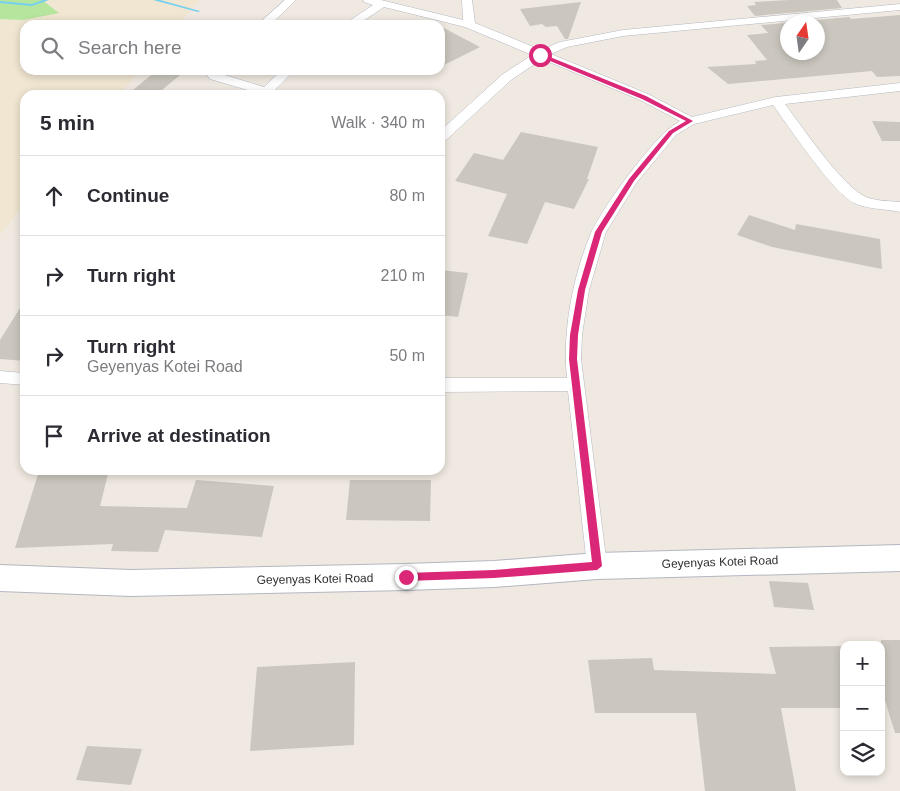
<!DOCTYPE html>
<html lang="en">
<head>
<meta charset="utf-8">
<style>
  :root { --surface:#fff; --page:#f7f7f7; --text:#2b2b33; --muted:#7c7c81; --line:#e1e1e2 }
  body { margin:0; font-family:Arial,sans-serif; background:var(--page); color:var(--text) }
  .controls { position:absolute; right:15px; bottom:15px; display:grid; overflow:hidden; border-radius:10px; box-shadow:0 2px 8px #0003 }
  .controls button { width:45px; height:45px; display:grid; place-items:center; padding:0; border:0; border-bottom:1px solid var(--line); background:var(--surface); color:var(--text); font:25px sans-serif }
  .compass { position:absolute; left:780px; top:15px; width:45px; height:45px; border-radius:50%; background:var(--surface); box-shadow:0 2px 8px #0003; rotate:13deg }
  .stop { position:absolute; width:15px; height:15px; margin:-11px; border:4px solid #db2777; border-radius:50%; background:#fff }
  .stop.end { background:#db2777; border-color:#fff; box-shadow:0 1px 5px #0008 }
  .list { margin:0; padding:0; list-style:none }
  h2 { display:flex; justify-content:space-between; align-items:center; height:65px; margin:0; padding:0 20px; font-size:21px }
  h2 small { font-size:16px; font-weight:400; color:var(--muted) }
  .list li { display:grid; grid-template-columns:32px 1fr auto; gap:15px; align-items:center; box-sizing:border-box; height:80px; padding:0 20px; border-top:1px solid var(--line) }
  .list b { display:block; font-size:19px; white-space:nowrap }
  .list p { margin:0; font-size:16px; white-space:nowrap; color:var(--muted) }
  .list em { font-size:16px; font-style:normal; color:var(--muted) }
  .icon { flex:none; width:28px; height:28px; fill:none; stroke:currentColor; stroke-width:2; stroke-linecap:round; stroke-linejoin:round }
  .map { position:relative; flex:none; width:900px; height:791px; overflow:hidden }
  .search { position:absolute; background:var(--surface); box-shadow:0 2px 8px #0003; left:20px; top:20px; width:425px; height:55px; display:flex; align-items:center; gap:12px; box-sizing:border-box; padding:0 18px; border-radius:15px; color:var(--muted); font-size:19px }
  .panel { position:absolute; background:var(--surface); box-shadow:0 2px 8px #0003; left:20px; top:90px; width:425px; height:385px; border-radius:15px }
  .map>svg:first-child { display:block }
  .education { fill:#f0e6d1 }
  .green { fill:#b6e59e }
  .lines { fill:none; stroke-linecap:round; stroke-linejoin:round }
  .stream { fill:#75cff0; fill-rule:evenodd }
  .building { fill:#cbc7bf; fill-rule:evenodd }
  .street-casing { stroke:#b4b7c1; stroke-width:1 }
  .secondary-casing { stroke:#b4b7c1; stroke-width:2 }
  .street { fill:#fff; fill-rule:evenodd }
  .secondary { fill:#fff; fill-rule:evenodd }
  .route { fill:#db2777 }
  .labels { text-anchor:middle; stroke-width:4.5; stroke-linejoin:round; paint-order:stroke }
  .street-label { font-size:12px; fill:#2e2e2e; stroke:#fff }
</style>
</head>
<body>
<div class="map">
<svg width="900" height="791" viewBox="0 0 900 791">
  <rect width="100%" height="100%" fill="#efe9e1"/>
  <path class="education" d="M0,0H200L178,25H25V70H140L119,95H25V205L0,235Z"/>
  <path class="green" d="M0,0H42L59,13L23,20L0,19Z"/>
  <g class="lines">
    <path class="stream" d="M43,0H49L32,6L0,3V1L32,4Z
      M153,0H160L200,11L198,12Z"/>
  </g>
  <path class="building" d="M789,0H837L842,8L755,16L747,6L756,5L754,2Z
    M581,2L568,39H565L557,26L546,27L542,24L530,26L520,9Z
    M900,15V76L877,77L872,71L728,84L707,67L756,64L755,61L767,60L747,35L768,33L761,25L849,17L851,19ZM788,22H818V52H788Z
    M440,26L480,47L440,67Z
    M157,70L180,75L156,95H127Z
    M872,121L900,122V141H882Z
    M521,132L598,147L587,179H589L574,209L545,202L527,244L488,236L507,194L455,181L474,153L503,160Z
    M749,215L795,230L796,224L880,239L882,269L772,247L737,235Z
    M440,270L468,273L458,317L440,315Z
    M25,300V361L0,359V340Z
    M109,470L100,506L187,508L196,480L274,486L262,537L165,530L158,552L111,551L113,544L15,548L39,471Z
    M350,480H431L430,521L346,520Z
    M769,581L808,583L814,610L774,607Z
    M881,640H900V733H895L881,687Z
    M844,646V708H781L796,791H705L696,713H595L588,660L652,658L654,670L776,674L769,647Z
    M355,662L354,745L250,751L257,667Z
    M87,746L142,749L131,785L76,780Z"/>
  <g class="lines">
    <defs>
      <path id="street" d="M285,0H296L270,25H257Z
        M363,0H381L463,20L462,0H472L475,23L541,50L560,42L623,30L900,4V10L623,36L567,47L551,54L648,94L692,117L776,97L900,83V91L785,104C803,128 838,180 862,195C871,201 889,201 900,202V212C888,209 865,209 854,203C833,193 789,127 773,105L694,124L676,135L637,182L606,232L589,290L582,335L581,359L607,566L604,572L597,575L590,572L587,566L568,391L440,392V378H567C562,331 573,276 591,233C601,211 625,179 640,160C653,145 663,131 680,121L640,100L542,59L511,80L445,141L440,142V131L503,74L532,55L465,27L384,7L357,25H343L373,5L364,2Z
        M203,70H215L218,73L264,87L282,70H295L270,95H257L258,93L210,79Z
        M0,371L25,373V385L0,383Z"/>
      <path id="secondary" d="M900,545V571L597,579L494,587L406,590L131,596L0,591V565L131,570L406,564L494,561L597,553Z"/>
    </defs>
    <use href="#street" class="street-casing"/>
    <use href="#secondary" class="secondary-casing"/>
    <use href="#street" class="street"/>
    <use href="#secondary" class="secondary"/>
  </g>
  <path class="route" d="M540,53L646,96L693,121L673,133L634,181L602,232L585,290L578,335L577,359L602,566L597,570L494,578L406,581L401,577L406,573L494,570L592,562L569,359L570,335L578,290L595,232L629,179L669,131L686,121L642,99L538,56Z"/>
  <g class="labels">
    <g class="street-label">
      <text transform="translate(720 562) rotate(-2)" y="4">Geyenyas Kotei Road</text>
      <text transform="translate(315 579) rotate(-1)" y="4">Geyenyas Kotei Road</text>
    </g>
  </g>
</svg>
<div class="controls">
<button>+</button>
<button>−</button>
<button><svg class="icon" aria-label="layers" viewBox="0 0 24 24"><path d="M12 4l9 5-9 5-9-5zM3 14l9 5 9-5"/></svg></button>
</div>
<svg class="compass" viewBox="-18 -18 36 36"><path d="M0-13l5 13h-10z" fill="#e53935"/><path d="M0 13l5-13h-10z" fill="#7c7c81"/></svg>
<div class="stop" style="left:540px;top:55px"></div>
<div class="stop end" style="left:406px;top:577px"></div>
<div class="search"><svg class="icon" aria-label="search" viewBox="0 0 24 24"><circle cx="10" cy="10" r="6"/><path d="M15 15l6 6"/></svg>Search here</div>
<section class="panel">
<h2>5 min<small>Walk · 340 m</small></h2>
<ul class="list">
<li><svg class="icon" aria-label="ahead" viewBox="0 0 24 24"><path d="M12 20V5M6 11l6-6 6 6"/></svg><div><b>Continue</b></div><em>80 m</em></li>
<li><svg class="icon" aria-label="right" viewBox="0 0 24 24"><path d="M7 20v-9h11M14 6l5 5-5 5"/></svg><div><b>Turn right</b></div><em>210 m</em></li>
<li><svg class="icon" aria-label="right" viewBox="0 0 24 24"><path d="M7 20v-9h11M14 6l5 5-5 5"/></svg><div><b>Turn right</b><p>Geyenyas Kotei Road</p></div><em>50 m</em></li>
<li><svg class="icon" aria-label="arrive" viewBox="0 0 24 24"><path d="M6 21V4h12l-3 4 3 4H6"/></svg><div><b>Arrive at destination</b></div></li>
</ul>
</section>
</div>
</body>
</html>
